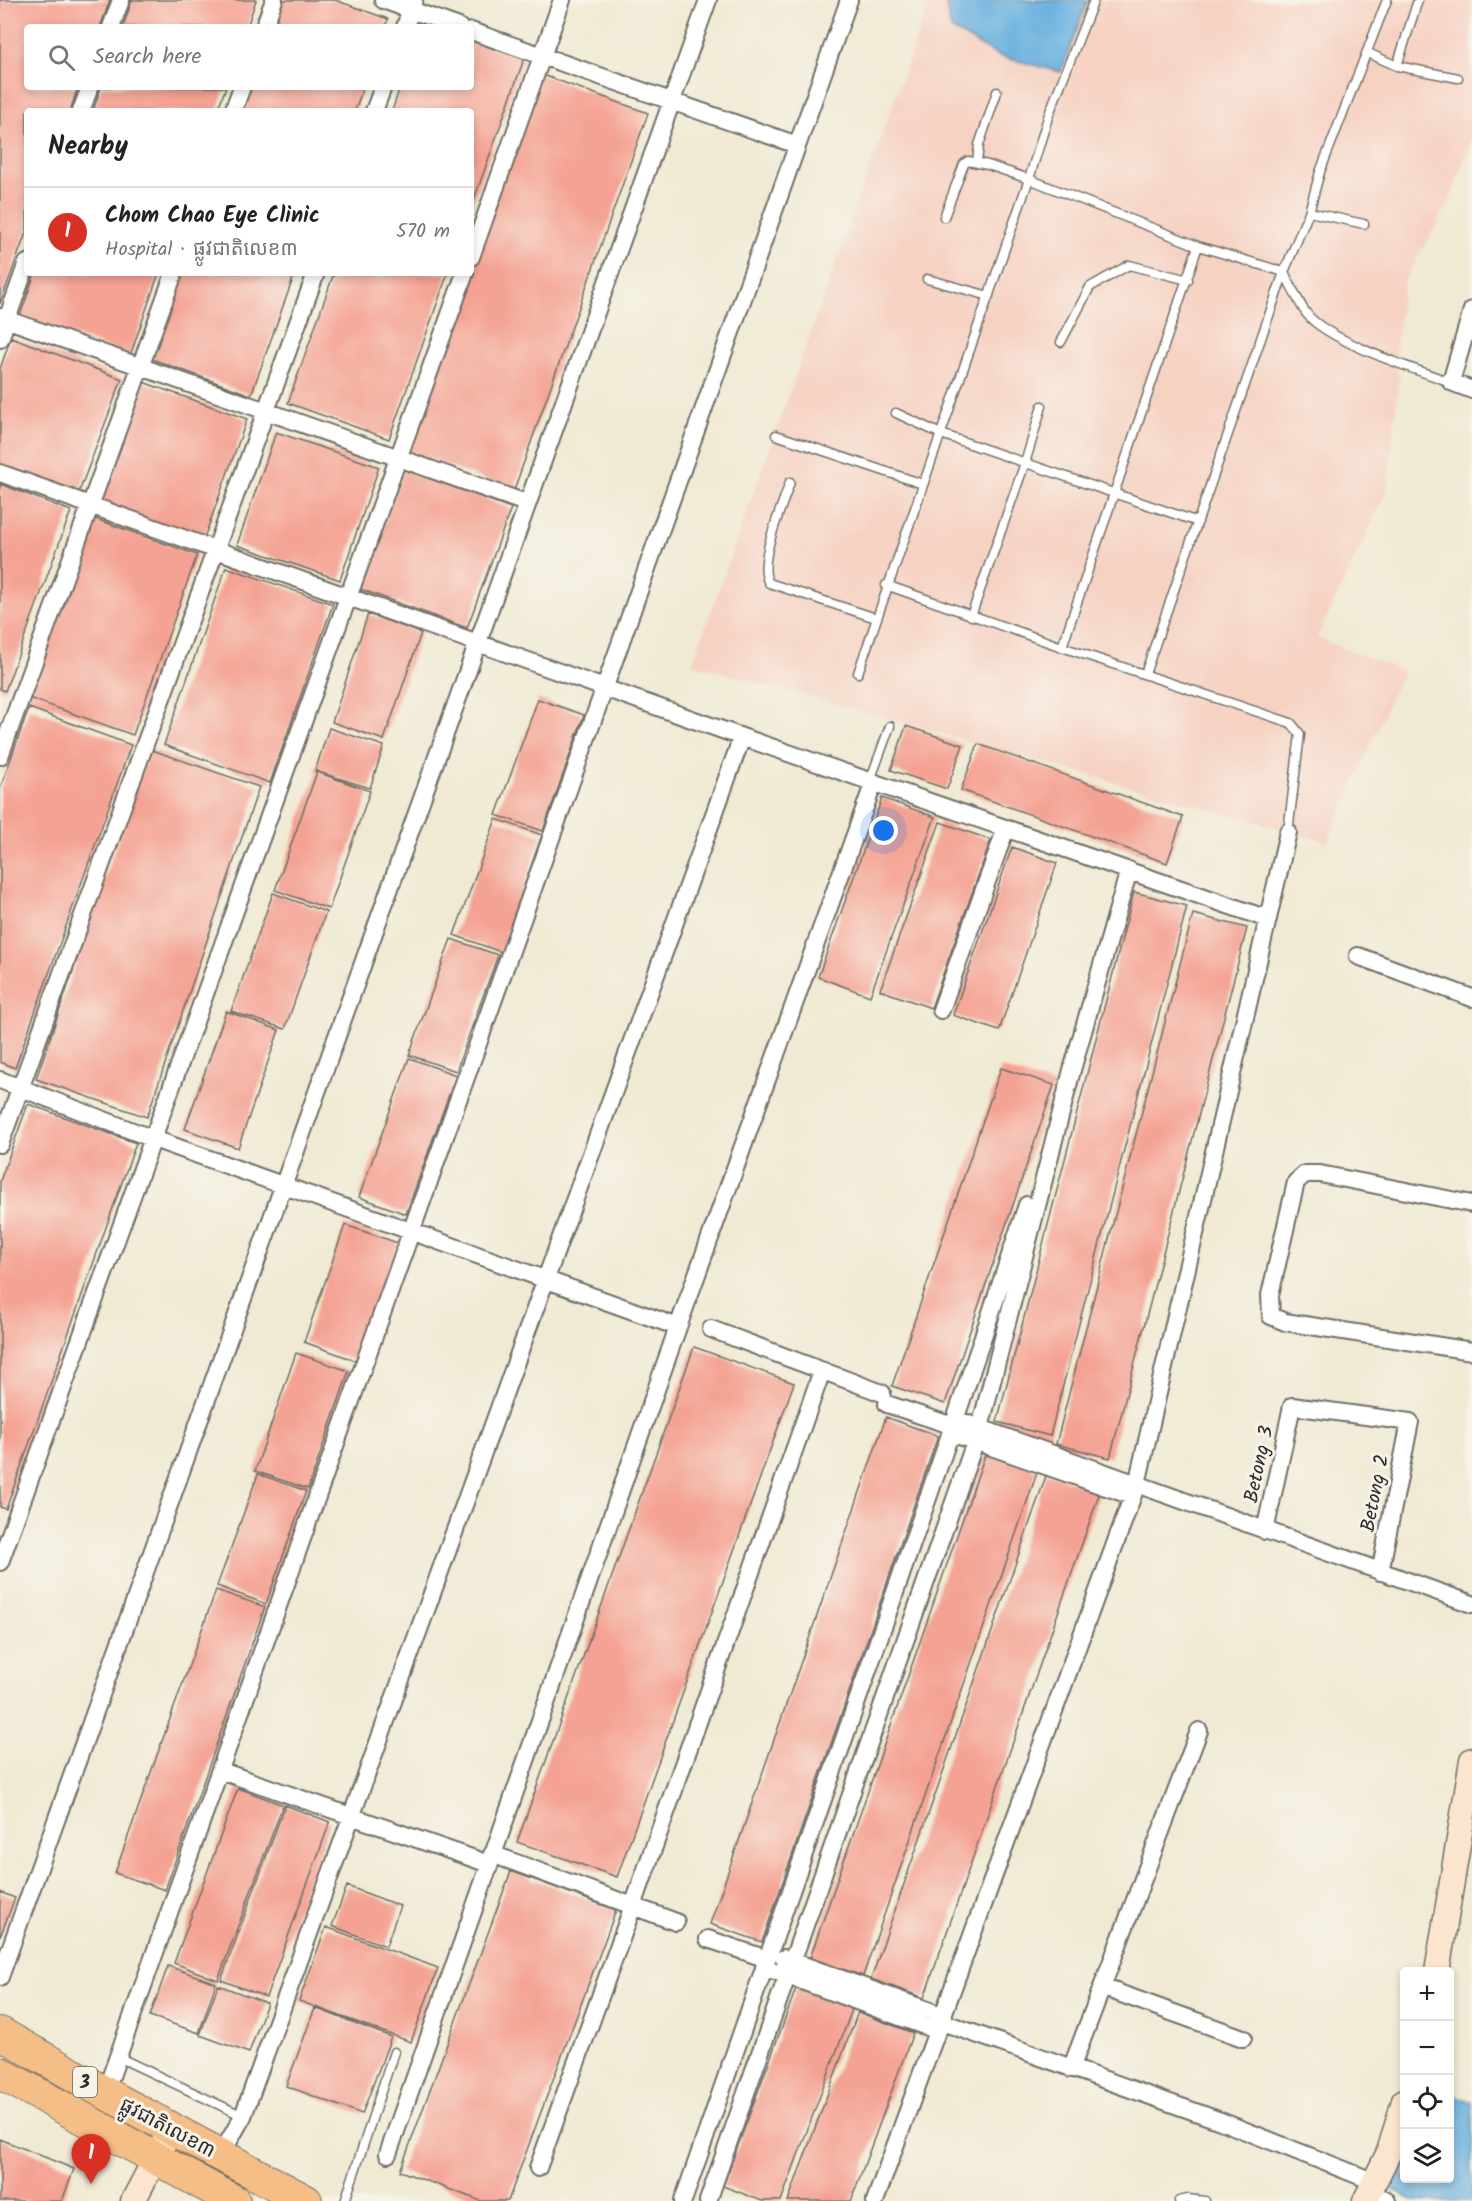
<!DOCTYPE html>
<html lang="en">
<head>
<meta charset="utf-8">
<style>
  :root { --surface:#fff; --page:#f6f6f6; --text:#222; --muted:#767676; --line:#e0e0e0; --accent:#d93025 }
  body { margin:0; font-family:Kalam,"Noto Sans Khmer",sans-serif; background:var(--page); color:var(--text) }
  .controls { position:absolute; right:18px; bottom:18px; display:grid; overflow:hidden; border-radius:6px; box-shadow:0 3px 9px #0003 }
  .controls button { width:54px; height:54px; display:grid; place-items:center; padding:0; border:0; border-bottom:2px solid var(--line); background:var(--surface); color:var(--text); font:30px sans-serif }
  .you { position:absolute; left:884px; top:831px; width:21px; height:21px; margin:-15px; border:4px solid #fff; border-radius:50%; background:#1a73e8; box-shadow:0 0 0 9px #1a73e833 }
  .badge { display:grid; place-items:center; width:39px; height:39px; border-radius:50%; background:var(--accent); color:#fff; font-size:20px; font-weight:700 }
  .pin { position:absolute; translate:-50% -50px; filter:drop-shadow(0 2px 3px #0008) }
  .pin::after { content:''; position:absolute; top:32px; width:21px; height:18px; background:inherit; clip-path:polygon(0 0,100% 0,50% 100%) }
  .list { margin:0; padding:0; list-style:none }
  h2 { display:flex; justify-content:space-between; align-items:center; height:78px; margin:0; padding:0 24px; font-size:26px }
  h2 small { font-size:20px; font-weight:400; color:var(--muted) }
  .list li { display:grid; grid-template-columns:39px 1fr auto; gap:18px; align-items:center; box-sizing:border-box; height:90px; padding:0 24px; border-top:2px solid var(--line) }
  .list b { display:block; font-size:22px; white-space:nowrap }
  .list p { margin:0; font-size:20px; white-space:nowrap; color:var(--muted) }
  .list em { font-size:20px; font-style:normal; color:var(--muted) }
  .icon { flex:none; width:33px; height:33px; fill:none; stroke:currentColor; stroke-width:2; stroke-linecap:round; stroke-linejoin:round }
  .map { position:relative; flex:none; width:1472px; height:2201px; overflow:hidden }
  .search { position:absolute; background:var(--surface); box-shadow:0 3px 9px #0003; left:24px; top:24px; width:450px; height:66px; display:flex; align-items:center; gap:15px; box-sizing:border-box; padding:0 21px; border-radius:6px; color:var(--muted); font-size:22px }
  .panel { position:absolute; background:var(--surface); box-shadow:0 3px 9px #0003; left:24px; top:108px; width:450px; height:168px; border-radius:6px }
  .map>svg:first-child { display:block }
  .built { fill:#f6d2c3 }
  .water { fill:#68b0df; stroke:#4a6e85; stroke-width:1.5 }
  .building { fill:#f4a293 }
  .lines { fill:none; stroke-linecap:round; stroke-linejoin:round }
  .lane-casing { stroke:#706e66; stroke-width:11 }
  .street-casing { stroke:#706e66; stroke-width:20 }
  .secondary-casing { stroke:#706e66; stroke-width:27 }
  .highway-casing { stroke:#706e66; stroke-width:34 }
  .lane { stroke:#fff; stroke-width:8 }
  .street { stroke:#fff; stroke-width:16 }
  .secondary { stroke:#fbe5cf; stroke-width:24 }
  .highway { stroke:#f6be87; stroke-width:32 }
  .labels { text-anchor:middle; stroke-width:6; stroke-linejoin:round; paint-order:stroke }
  .shield { fill:#f7f3e8; stroke:#686764; stroke-width:1.5 }
  .shield-label { font-size:18px; font-weight:bold; fill:#2b2b2b }
  .street-label { font-size:20px; fill:#2b2b2b; stroke:#f7f3e8 }
</style>
</head>
<body>
<div class="map">
<svg width="1472" height="2201" viewBox="0 0 1472 2201">
  <rect width="100%" height="100%" fill="#f7f3e8"/>
  <filter id="ink" filterUnits="userSpaceOnUse"><feTurbulence type="fractalNoise" baseFrequency=".0167" numOctaves="2"/><feDisplacementMap in="SourceGraphic" scale="12" xChannelSelector="R" yChannelSelector="G"/><feConvolveMatrix kernelMatrix="1 2 1 2 8 2 1 2 1" color-interpolation-filters="sRGB"/></filter>
  <filter id="wash" filterUnits="userSpaceOnUse"><feTurbulence type="fractalNoise" baseFrequency=".008" numOctaves="4" result="noise"/><feDisplacementMap in="SourceGraphic" scale="24" xChannelSelector="R" yChannelSelector="G"/><feGaussianBlur stdDeviation="1.35" result="paint"/><feColorMatrix in="noise" values="0 0 0 0 0 0 0 0 0 0 0 0 0 0 0 0 0 1.4 0 .05"/><feComposite in="paint" operator="in"/></filter>
  <g filter="url(#wash)">
    <rect width="100%" height="100%" fill="#f0ead4"/>
    <path class="built" d="M930,0H1472V138L1449,203L1404,281L1396,346L1399,379L1387,491L1317,638L1403,671L1328,842L692,664Z"/>
    <path class="water" d="M945,0H1088L1061,72L999,56L951,29Z
      M1450,2093L1472,2102V2201H1413L1388,2188L1404,2142V2178H1450Z"/>
    <g id="blocks">
      <path class="building" d="M0,0H110L100,27H27V87H78L70,111H27V230L0,304Z
        M132,0H256L247,27H123Z
        M283,0H335L388,19L385,27H273Z
        M471,40L524,59L471,208V111H392L400,87H471Z
        M540,74L648,113L514,490L406,451Z
        M101,87H226L217,111H93Z
        M251,87H363L355,111H242Z
        M35,273H159L130,356L20,316Z
        M183,273H295L251,395L152,359Z
        M334,273H448L389,439L288,403Z
        M11,337L122,379L79,492L0,464V369Z
        M140,381L247,419L203,541L96,503Z
        M276,432L379,467L340,580L237,545Z
        M404,469L511,508L467,628L360,589Z
        M0,484L71,511L5,691L0,689Z
        M93,518L197,555L133,735L29,698Z
        M226,567L333,604L270,783L164,745Z
        M368,614L421,633L384,740L332,722Z
        M538,699L584,715L543,831L496,815Z
        M29,708L131,745L15,1068L0,1062V789Z
        M906,726L963,745L947,789L891,770Z
        M329,728L384,746L370,788L315,771Z
        M978,744L1183,817L1167,863L961,790Z
        M149,749L259,787L147,1117L36,1079Z
        M317,772L370,791L329,909L275,890Z
        M882,798L935,817L870,996L818,977Z
        M496,819L542,835L501,952L454,935Z
        M940,822L991,840L931,1008L880,990Z
        M1012,847L1057,863L999,1031L953,1015Z
        M1134,892L1187,906L1050,1436L997,1422Z
        M273,893L326,912L285,1029L231,1011Z
        M1193,914L1247,928L1110,1458L1056,1444Z
        M451,939L498,955L456,1071L409,1055Z
        M226,1011L279,1030L238,1148L185,1129Z
        M409,1058L456,1075L406,1214L359,1197Z
        M1001,1068L1054,1085L945,1404L892,1386Z
        M28,1104L136,1143L6,1509L0,1507V1181Z
        M345,1225L398,1243L357,1361L304,1342Z
        M694,1347L794,1383L617,1877L517,1842Z
        M296,1353L349,1371L308,1489L255,1471Z
        M886,1417L938,1436L762,1942L710,1924Z
        M986,1452L1038,1470L863,1976L810,1958Z
        M1047,1473L1100,1492L924,1998L871,1979Z
        M258,1474L306,1491L266,1604L217,1586Z
        M216,1590L265,1607L165,1890L115,1873Z
        M238,1788L283,1805L218,1980L174,1963Z
        M285,1805L330,1822L266,1997L221,1980Z
        M511,1871L616,1910L508,2201H481L400,2171Z
        M347,1886L400,1906L386,1946L332,1926Z
        M0,1892L15,1898L0,1937Z
        M326,1927L438,1968L411,2042L299,2001Z
        M168,1966L216,1983L199,2033L150,2016Z
        M218,1985L267,2003L249,2053L200,2035Z
        M797,1986L853,2007L781,2201H762L723,2186Z
        M315,2008L391,2037L362,2114L286,2086Z
        M858,2012L913,2033L851,2201H788Z
        M0,2139L74,2169L62,2201H0Z"/>
    </g>
  </g>
  <g filter="url(#ink)">
    <use href="#blocks" fill-opacity="0" stroke="#706e66" stroke-width="1.5"/>
    <g class="lines">
      <defs>
        <path id="lane" d="M1368,53L1397,66L1458,78
          M1397,66L1418,0
          M977,162L979,145L997,92
          M1309,212L1364,224
          M944,217L964,164L968,161L988,165L1029,179L1049,114L1094,0
          M927,279L989,296
          M1061,342L1090,287L1129,265L1188,280
          M896,413L941,434L1198,522
          M776,435L923,484
          M790,482C783,505 756,563 769,583L876,618
          M886,585L1062,647L1291,723L1300,734L1288,832
          M971,616L1025,463L1042,406
          M1062,647L1198,246
          M858,673L1029,179L1198,246L1284,272C1291,285 1297,300 1306,313C1327,341 1416,370 1451,382
          M1145,674L1284,272L1309,212L1320,172L1387,0
          M870,781L890,726
          M118,2057L243,2116
          M345,2201L394,2052
          M1179,2201L1188,2199L1205,2201"/>
        <path id="street" d="M383,0L459,27
          M111,27L121,0
          M264,27L274,0
          M405,27L414,0
          M471,31L797,145
          M81,111L90,87
          M233,111L242,87
          M374,111L383,87
          M471,257L562,0
          M1472,310L1451,382L1472,390
          M0,317L526,503
          M0,339L27,263
          M0,473L742,737L1268,919
          M0,756L174,273
          M1358,956L1472,998
          M941,1010L1006,828
          M0,1080L151,1138L678,1327
          M0,1144L316,273
          M1472,1204L1320,1174H1305L1296,1182L1270,1295L1271,1316L1285,1322L1472,1351
          M711,1329L882,1393
          M887,1404L953,1426
          M955,1419L1472,1604
          M951,1433L1132,1496
          M1265,1531L1292,1406L1410,1422L1380,1572
          M0,1562C154,1132 313,704 465,273
          M221,1771L489,1864
          M492,1854L676,1922
          M708,1939L767,1959
          M784,1958L944,2016
          M764,1967L938,2031
          M0,1977L708,0
          M1102,1987L1243,2038
          M942,2022L1218,2120L1375,2182
          M1071,2069L1199,1731
          M105,2093L849,0
          M388,2154L678,1327L874,782
          M218,2160L243,2116L742,737
          M538,2168L633,1906L822,1371
          M1370,2192L1387,2201
          M683,2201L953,1426L1027,1205
          M708,2201L980,1428L1072,1070L1129,870
          M875,2201L1137,1484L1288,832"/>
        <path id="secondary" d="M1437,1972L1472,1760
          M133,2201L171,2129
          M1365,2201L1389,2152L1404,2101"/>
        <path id="highway" d="M0,2033L105,2093L306,2201
          M0,2073L234,2201"/>
      </defs>
      <use href="#lane" class="lane-casing"/>
      <use href="#street" class="street-casing"/>
      <use href="#secondary" class="secondary-casing"/>
      <use href="#highway" class="highway-casing"/>
      <use href="#lane" class="lane"/>
      <use href="#street" class="street"/>
      <use href="#secondary" class="secondary"/>
      <use href="#highway" class="highway"/>
    </g>
  </g>
  <g class="labels">
    <rect class="shield" x="73" y="2067" width="24" height="30" rx="4.5"/>
    <g class="shield-label">
      <text x="85" y="2088">3</text>
    </g>
    <g class="street-label">
      <text transform="translate(1258 1464) rotate(-78)" y="7">Betong 3</text>
      <text transform="translate(1374 1493) rotate(-79)" y="7">Betong 2</text>
      <text transform="translate(168 2127) rotate(28)" y="7">ផ្លូវជាតិលេខ៣</text>
    </g>
  </g>
</svg>
<div class="controls">
<button>+</button>
<button>−</button>
<button><svg class="icon" aria-label="locate" viewBox="0 0 24 24"><circle cx="12" cy="12" r="6"/><path d="M12 2v4M12 18v4M2 12h4M18 12h4"/></svg></button>
<button><svg class="icon" aria-label="layers" viewBox="0 0 24 24"><path d="M12 4l9 5-9 5-9-5zM3 14l9 5 9-5"/></svg></button>
</div>
<div class="you"></div>
<div class="pin badge" style="left:91px;top:2184px">1</div>
<div class="search"><svg class="icon" aria-label="search" viewBox="0 0 24 24"><circle cx="10" cy="10" r="6"/><path d="M15 15l6 6"/></svg>Search here</div>
<section class="panel">
<h2>Nearby<small></small></h2>
<ul class="list">
<li><span class="badge">1</span><div><b>Chom Chao Eye Clinic</b><p>Hospital · ផ្លូវជាតិលេខ៣</p></div><em>570 m</em></li>
</ul>
</section>
</div>
</body>
</html>
